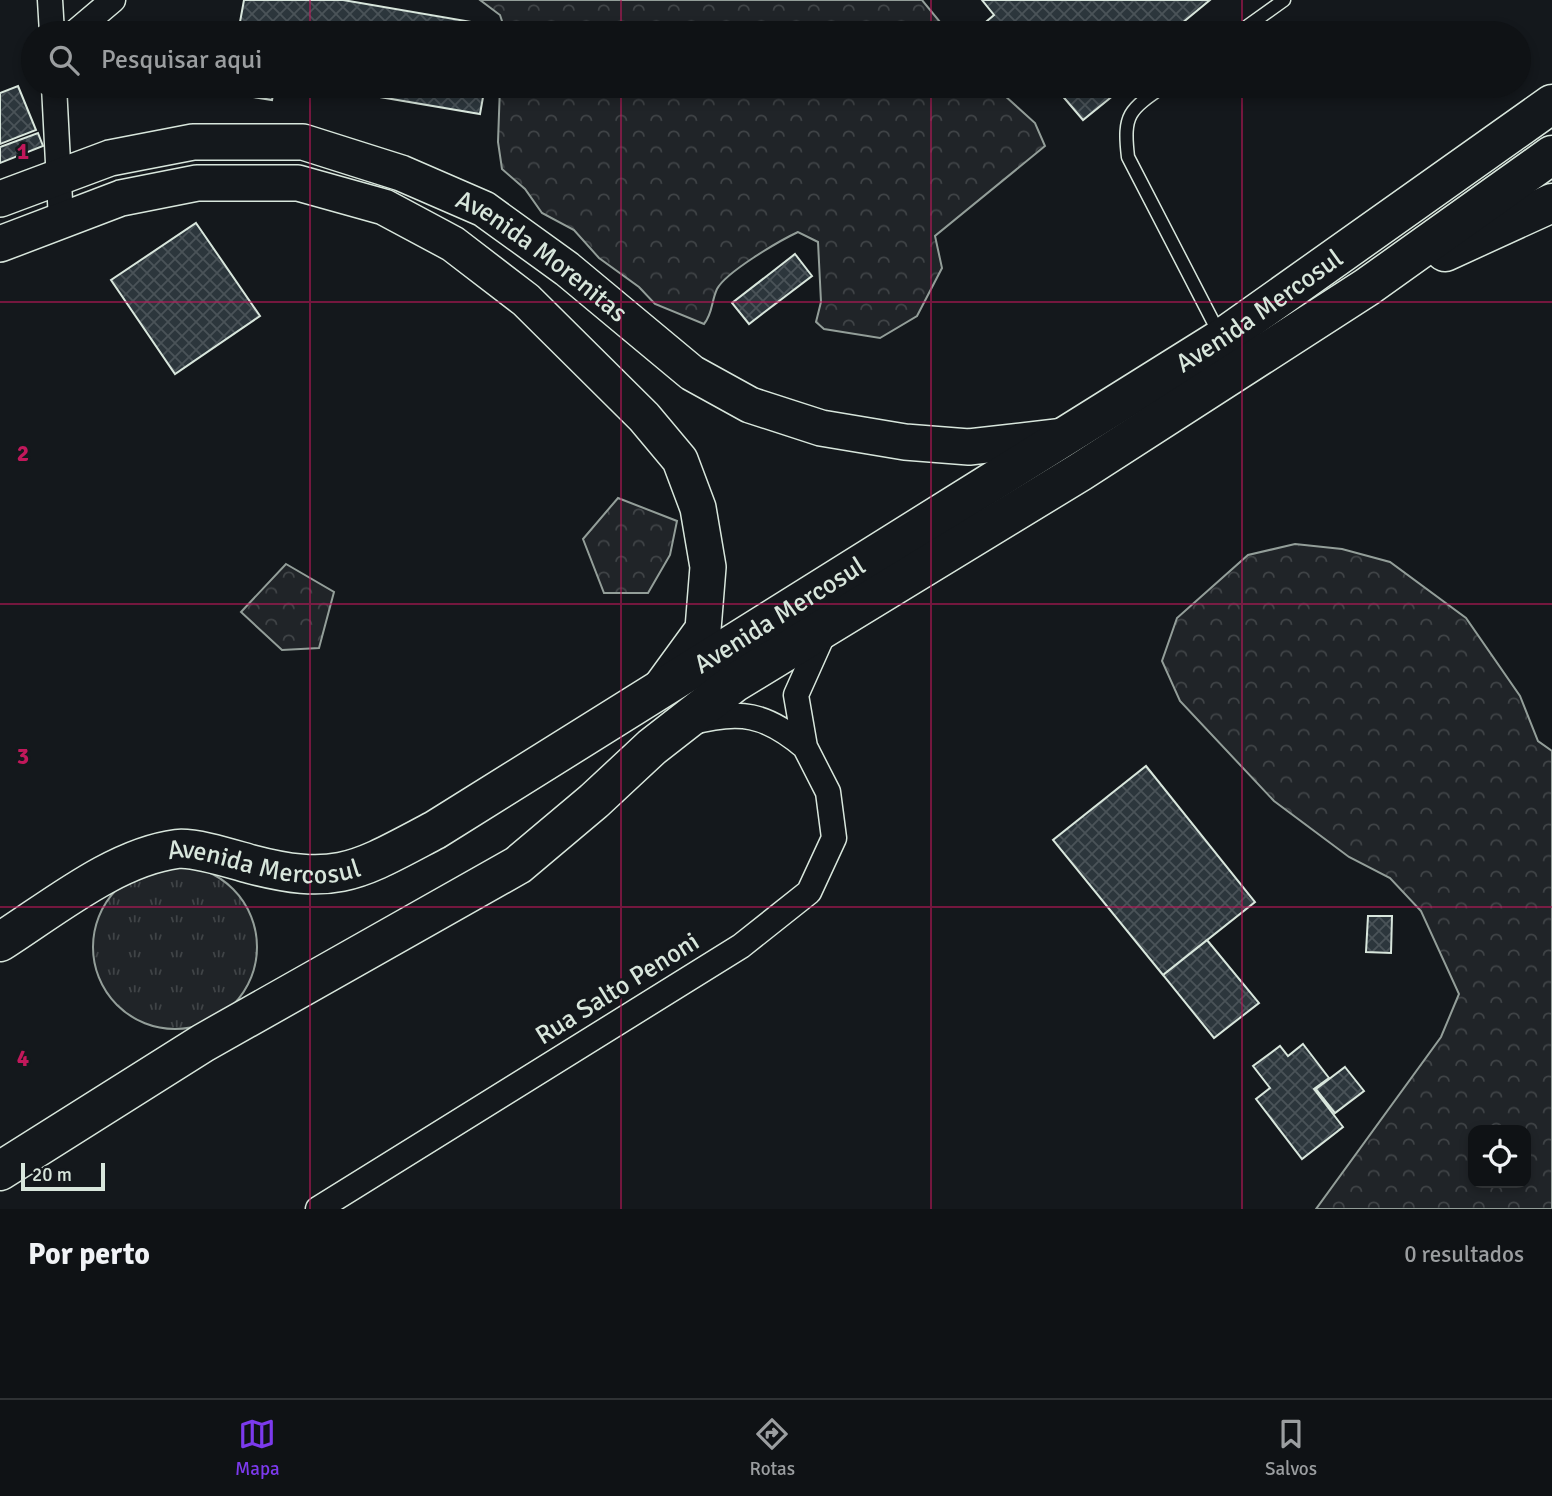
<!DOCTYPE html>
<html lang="pt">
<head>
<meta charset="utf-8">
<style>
  :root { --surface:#0f1215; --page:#1d2022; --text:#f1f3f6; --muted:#9b9ea0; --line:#2f3234; --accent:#7c3aed }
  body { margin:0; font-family:Signika,sans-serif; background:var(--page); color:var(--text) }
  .controls { position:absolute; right:21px; bottom:21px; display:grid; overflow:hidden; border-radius:14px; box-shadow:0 4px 10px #0003 }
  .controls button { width:63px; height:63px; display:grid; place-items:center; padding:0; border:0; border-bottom:2px solid var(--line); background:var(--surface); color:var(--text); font:35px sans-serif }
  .scale { position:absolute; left:21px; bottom:18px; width:84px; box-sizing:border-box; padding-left:7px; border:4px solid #d8e6dc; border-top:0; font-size:19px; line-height:24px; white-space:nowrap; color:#d8e6dc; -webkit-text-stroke:5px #14181c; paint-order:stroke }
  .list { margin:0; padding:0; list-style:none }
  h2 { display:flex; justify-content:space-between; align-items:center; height:91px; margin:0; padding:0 28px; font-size:30px }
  h2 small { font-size:23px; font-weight:400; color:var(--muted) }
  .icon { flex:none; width:38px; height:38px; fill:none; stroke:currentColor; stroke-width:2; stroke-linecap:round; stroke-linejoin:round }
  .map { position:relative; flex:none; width:1552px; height:1209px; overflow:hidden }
  .search { position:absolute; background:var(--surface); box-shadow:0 4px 10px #0003; left:21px; right:21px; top:21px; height:77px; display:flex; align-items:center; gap:18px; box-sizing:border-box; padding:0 24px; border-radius:38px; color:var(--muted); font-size:26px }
  .sheet { height:189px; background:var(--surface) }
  nav { display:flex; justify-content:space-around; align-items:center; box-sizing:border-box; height:98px; border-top:2px solid var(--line); background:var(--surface); font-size:19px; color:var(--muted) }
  nav a { display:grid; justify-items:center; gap:4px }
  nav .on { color:var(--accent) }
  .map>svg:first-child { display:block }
  .grass { fill:url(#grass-tufts); stroke:#939e99; stroke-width:2 }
  .forest { fill:url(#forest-crowns); stroke:#939e99; stroke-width:2; fill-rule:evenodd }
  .building { fill:url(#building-cross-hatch); stroke:#d8e6dc; stroke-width:2 }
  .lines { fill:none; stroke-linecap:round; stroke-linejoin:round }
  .lane-casing { stroke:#d8e6dc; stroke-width:15 }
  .street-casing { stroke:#d8e6dc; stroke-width:27 }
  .secondary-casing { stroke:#d8e6dc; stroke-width:38 }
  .highway-casing { stroke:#d8e6dc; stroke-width:41 }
  .lane { stroke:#14181c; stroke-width:12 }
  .street { stroke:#14181c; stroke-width:24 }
  .secondary { stroke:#14181c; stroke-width:35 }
  .highway { stroke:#14181c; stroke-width:38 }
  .grid { fill:none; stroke:#c2185b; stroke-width:2; stroke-opacity:0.55 }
  .labels { text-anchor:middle; stroke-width:5; stroke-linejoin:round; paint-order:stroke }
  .street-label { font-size:26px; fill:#d8e6dc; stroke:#14181c }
  .grid-label { font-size:23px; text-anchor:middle; font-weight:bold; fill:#c2185b; stroke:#14181c; stroke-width:5; stroke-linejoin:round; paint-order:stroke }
</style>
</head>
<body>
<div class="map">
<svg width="1552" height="1209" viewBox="0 0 1552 1209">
  <defs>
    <pattern id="grass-tufts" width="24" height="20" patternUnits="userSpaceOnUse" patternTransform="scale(1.75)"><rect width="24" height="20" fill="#202428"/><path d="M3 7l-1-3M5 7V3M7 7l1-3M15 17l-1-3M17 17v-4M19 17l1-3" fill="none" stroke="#404447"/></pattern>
    <pattern id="forest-crowns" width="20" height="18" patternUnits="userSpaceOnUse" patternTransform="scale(1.75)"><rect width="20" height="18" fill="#202428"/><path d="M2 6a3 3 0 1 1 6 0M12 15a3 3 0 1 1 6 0" fill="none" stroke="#404447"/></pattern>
    <pattern id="building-cross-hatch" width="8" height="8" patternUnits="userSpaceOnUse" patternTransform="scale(1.75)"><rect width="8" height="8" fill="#2c363c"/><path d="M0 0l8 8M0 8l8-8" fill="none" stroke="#4a5358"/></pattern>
  </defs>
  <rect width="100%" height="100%" fill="#14181c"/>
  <path class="grass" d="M93 947a82 82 0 1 1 164 0a82 82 0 1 1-164 0Z"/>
  <path class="forest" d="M480,0H922L949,33H506L500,15Z
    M500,86H994L1035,123L1045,146L935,236L942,268L917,316L880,338L824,329L816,322L821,302L818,242L798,232C779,241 726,272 717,289C711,302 713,313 704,324L655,304L639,287L599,258L574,230L542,213L525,189L502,169L498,142Z
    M618,498L677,521L670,555L648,593H604L583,539Z
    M1295,544L1342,549L1390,562L1466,618L1520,696L1538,741L1552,751V1209H1316L1441,1037L1459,994L1421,911L1390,878L1349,857L1274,801L1180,701L1162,661L1177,618L1248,555ZM1473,1130H1526V1183H1473Z
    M286,564L334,592L319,648L282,650L241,612Z"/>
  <path class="building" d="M244,0H343L495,26L494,33H238Z
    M982,0H1210L1170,33H987L981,26L994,15Z
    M18,86L36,130L0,144V93Z
    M229,86H275L272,100L228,93Z
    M315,86H485L480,114Z
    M1054,86H1125L1083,120Z
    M38,133L43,146L0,163V147Z
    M196,223L260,316L175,374L111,280Z
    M795,254L812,276L749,324L732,303Z
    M1146,766L1255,902L1163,975L1053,840Z
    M1368,916H1392L1391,953L1366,952Z
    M1207,940L1259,1003L1214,1038L1163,975Z
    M1303,1044L1329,1078L1314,1089L1343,1127L1302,1159L1256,1099L1270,1088L1253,1066L1280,1046L1288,1056Z
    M1345,1067L1364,1091L1335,1113L1316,1089Z"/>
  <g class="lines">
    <defs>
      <path id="lane" d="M1238,33L1284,0
        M1164,86C1129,110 1123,114 1128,157L1220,335"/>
      <path id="street" d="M50,0L52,33
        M74,33L113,0
        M54,86L61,220
        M690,723C740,709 766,714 805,747
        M318,1209L741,946L809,892L834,838L828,792L805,747L796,695L826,628"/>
      <g id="secondary">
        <path id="s1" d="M0,199L110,158L193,142H303L401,173L484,209L567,269L692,373L750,405L821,428L905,442L969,447L1065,436"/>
        <path d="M0,244L121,198L197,183H298L384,207L453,244L526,300L644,417L680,460L698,508L708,567L703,629L660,688"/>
      </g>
      <g id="highway">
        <path d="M1445,252L1552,203"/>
        <path id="s2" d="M0,942C52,909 115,857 177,849C195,847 232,859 250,864C337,887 359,870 435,830L1222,338L1552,104"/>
        <path d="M0,1171L203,1043L518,865L594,801L652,747L734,683L1080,472L1367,287L1552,155"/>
      </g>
    </defs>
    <use href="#lane" class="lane-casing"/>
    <use href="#street" class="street-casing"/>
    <use href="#secondary" class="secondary-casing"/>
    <use href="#highway" class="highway-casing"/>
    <use href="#lane" class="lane"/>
    <use href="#street" class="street"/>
    <use href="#secondary" class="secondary"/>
    <use href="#highway" class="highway"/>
  </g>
  <path class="grid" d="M310,0V33M621,0V33M931,0V33M1242,0V33M310,86V1209M621,86V1209M931,86V1209M1242,86V1209M0,302H1552M0,604H1552M0,907H1552"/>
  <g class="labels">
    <g class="street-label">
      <text dy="9" stroke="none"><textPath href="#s1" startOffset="579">Avenida Morenitas</textPath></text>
      <text dy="9" stroke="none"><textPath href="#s2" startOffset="1446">Avenida Mercosul</textPath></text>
      <text dy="9" stroke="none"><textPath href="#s2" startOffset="878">Avenida Mercosul</textPath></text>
      <text dy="9" stroke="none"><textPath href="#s2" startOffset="290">Avenida Mercosul</textPath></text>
      <text transform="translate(617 988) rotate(-32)" y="9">Rua Salto Penoni</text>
    </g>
  </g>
  <g class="grid-label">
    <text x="23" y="159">1</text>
    <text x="23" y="461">2</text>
    <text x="23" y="764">3</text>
    <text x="23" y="1066">4</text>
  </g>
</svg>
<div class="controls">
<button><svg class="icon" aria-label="locate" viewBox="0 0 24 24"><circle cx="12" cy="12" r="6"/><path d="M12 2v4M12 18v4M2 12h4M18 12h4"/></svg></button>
</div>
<div class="scale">20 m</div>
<div class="search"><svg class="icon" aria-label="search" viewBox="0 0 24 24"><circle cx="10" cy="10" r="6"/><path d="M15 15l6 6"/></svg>Pesquisar aqui</div>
</div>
<section class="sheet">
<h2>Por perto<small>0 resultados</small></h2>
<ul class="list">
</ul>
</section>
<nav>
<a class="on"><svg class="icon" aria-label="map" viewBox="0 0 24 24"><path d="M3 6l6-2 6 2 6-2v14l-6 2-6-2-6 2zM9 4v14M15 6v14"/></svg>Mapa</a>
<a><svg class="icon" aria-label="directions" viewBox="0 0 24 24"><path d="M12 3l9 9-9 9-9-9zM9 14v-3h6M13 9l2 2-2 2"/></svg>Rotas</a>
<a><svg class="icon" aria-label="saved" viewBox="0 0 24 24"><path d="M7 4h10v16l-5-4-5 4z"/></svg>Salvos</a>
</nav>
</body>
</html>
